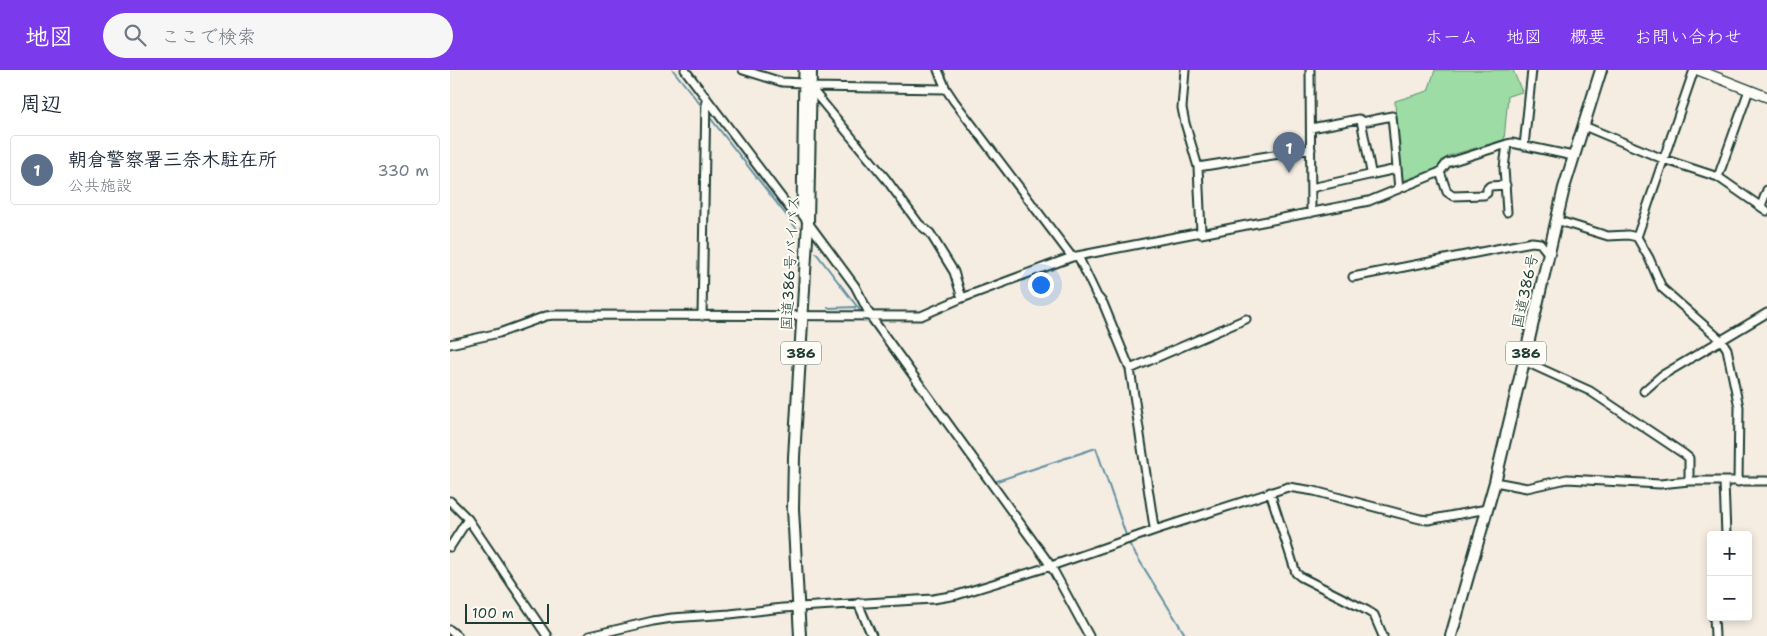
<!DOCTYPE html>
<html lang="ja">
<head>
<meta charset="utf-8">
<style>
  :root { --surface:#fff; --page:#f6f6f7; --text:#1f2937; --muted:#747a83; --line:#e0e1e3; --accent:#7c3aed }
  body { margin:0; font-family:"Shantell Sans","Klee One",sans-serif; background:var(--page); color:var(--text) }
  .controls { position:absolute; right:15px; bottom:15px; display:grid; overflow:hidden; border-radius:5px; box-shadow:0 2px 8px #0003 }
  .controls button { width:45px; height:45px; display:grid; place-items:center; padding:0; border:0; border-bottom:1px solid var(--line); background:var(--surface); color:var(--text); font:25px sans-serif }
  .scale { position:absolute; left:15px; bottom:12px; width:84px; box-sizing:border-box; padding-left:5px; border:2px solid #1f3d34; border-top:0; font-size:14px; line-height:18px; white-space:nowrap; color:#1f3d34; -webkit-text-stroke:4px #fdfcf7; paint-order:stroke }
  .you { position:absolute; left:590px; top:214px; width:18px; height:18px; margin:-12px; border:4px solid #fff; border-radius:50%; background:#1a73e8; box-shadow:0 0 0 8px #1a73e833 }
  .badge { display:grid; place-items:center; width:32px; height:32px; border-radius:50%; background:var(--accent); color:#fff; font-size:16px; font-weight:700 }
  .pin { position:absolute; translate:-50% -41px; filter:drop-shadow(0 1px 2px #0008) }
  .pin::after { content:''; position:absolute; top:26px; width:18px; height:15px; background:inherit; clip-path:polygon(0 0,100% 0,50% 100%) }
  .list { margin:0; padding:0; list-style:none }
  h2 { display:flex; justify-content:space-between; align-items:center; height:65px; margin:0; padding:0 20px; font-size:21px }
  h2 small { font-size:16px; font-weight:400; color:var(--muted) }
  .list li { display:grid; grid-template-columns:32px 1fr auto; gap:15px; align-items:center; box-sizing:border-box; height:70px; margin:0 10px 10px; padding:0 10px; border:1px solid var(--line); border-radius:5px }
  .list b { display:block; font-size:19px; white-space:nowrap }
  .list p { margin:0; font-size:16px; white-space:nowrap; color:var(--muted) }
  .list em { font-size:16px; font-style:normal; color:var(--muted) }
  .icon { flex:none; width:28px; height:28px; fill:none; stroke:currentColor; stroke-width:2; stroke-linecap:round; stroke-linejoin:round }
  .map { position:relative; flex:none; width:1317px; height:566px; overflow:hidden }
  header { display:flex; align-items:center; gap:30px; box-sizing:border-box; height:70px; padding:0 25px; background:var(--accent); color:#fff }
  header strong { font-size:24px }
  nav { display:flex; gap:28px; margin-inline-start:auto; font-size:18px }
  .search { width:350px; height:45px; background:var(--page); display:flex; align-items:center; gap:12px; box-sizing:border-box; padding:0 18px; border-radius:28px; color:var(--muted); font-size:19px }
  main { display:flex }
  aside { flex:1; background:var(--surface) }
  .map>svg:first-child { display:block }
  .green { fill:#9ddca5; stroke:#5e8c6c }
  .lines { fill:none; stroke-linecap:round; stroke-linejoin:round }
  .stream { stroke:#6290a3; stroke-width:2 }
  .minor-casing { stroke:#1f3d34; stroke-width:11 }
  .major-casing { stroke:#1f3d34; stroke-width:12 }
  .highway-casing { stroke:#1f3d34; stroke-width:14 }
  .minor { stroke:#fdfcf7; stroke-width:7 }
  .major { stroke:#fdfcf7; stroke-width:9 }
  .highway { stroke:#fdfcf7; stroke-width:10 }
  .labels { text-anchor:middle; stroke-width:4; stroke-linejoin:round; paint-order:stroke }
  .shield { fill:#fdfcf7; stroke:#62766e; stroke-width:1 }
  .shield-label { font-size:14px; font-weight:bold; fill:#1f3d34 }
  .street-label { font-size:15px; fill:#1f3d34; stroke:#fdfcf7 }
</style>
</head>
<body>
<header>
<strong>地図</strong>
<div class="search"><svg class="icon" aria-label="search" viewBox="0 0 24 24"><circle cx="10" cy="10" r="6"/><path d="M15 15l6 6"/></svg>ここで検索</div>
<nav><a>ホーム</a><a>地図</a><a>概要</a><a>お問い合わせ</a></nav>
</header>
<main>
<aside>
<h2>周辺<small></small></h2>
<ul class="list">
<li><span class="badge" style="background:#5c6f8a">1</span><div><b>朝倉警察署三奈木駐在所</b><p>公共施設</p></div><em>330 m</em></li>
</ul>
</aside>
<div class="map">
<svg width="1317" height="566" viewBox="0 0 1317 566">
  <rect width="100%" height="100%" fill="#f5ede1"/>
  <filter id="ink" filterUnits="userSpaceOnUse"><feTurbulence type="fractalNoise" baseFrequency=".02" numOctaves="2"/><feDisplacementMap in="SourceGraphic" scale="10" xChannelSelector="R" yChannelSelector="G"/><feConvolveMatrix kernelMatrix="1 2 1 2 8 2 1 2 1" color-interpolation-filters="sRGB"/></filter>
  <g filter="url(#ink)">
    <path class="green" d="M985,0H1063L1072,22L1058,26L1054,70L998,86L987,99L949,112L945,31L978,21Z"/>
    <g class="lines">
      <path class="stream" d="M223,0L254,39
        M258,45L347,159
        M366,183L412,243
        M378,238L408,237
        M98,242H111
        M416,248L480,335
        M544,412L646,378L677,468
        M678,472L736,566
        M598,499L635,566"/>
      <defs>
        <path id="minor" d="M235,0L341,140L351,143L405,216L421,247L601,496L639,566
          M293,0L332,12L353,13L360,17L436,109L469,154L480,163L504,202L512,228
          M488,0L496,19L504,31L622,187
          M735,0L732,38L735,53L748,97L751,162
          M860,0L861,143
          M360,17L496,19
          M912,52L942,46L949,119
          M1134,56L1213,89L1268,107L1317,141
          M1057,74L1054,98L1057,142
          M1074,76L1082,0
          M748,97L861,79
          M990,102L997,122L1003,126L1034,125L1037,123V119L1040,116L1056,115
          M919,105L947,99
          M1268,107L1299,20
          M861,118L919,105L921,102L911,50L909,49L861,58
          M1311,136L1317,120
          M351,143L353,0
          M1106,150L1158,166L1178,165L1187,167L1199,188L1212,218L1272,271L1277,279L1289,337L1288,412
          M1187,167L1244,0
          M628,186L647,226L653,233L680,299L704,457L708,459
          M903,207L1082,172L1090,173L1098,183
          M252,246L256,27
          M0,274L49,263L96,246L104,245L471,246L512,228L622,187L751,162V164L919,131L990,102L997,93L1057,74L1062,73L1123,86
          M1074,291L1140,321L1234,384L1239,388V411
          M680,299L796,249
          M1194,321L1211,306L1317,243
          M1045,412L1077,418L1117,409L1210,414L1239,411H1317
          M1274,412L1276,465
          M820,422L846,503L851,507L916,540L924,545L933,566
          M0,431L18,449L97,566
          M0,477L18,449
          M408,533L422,566
          M1264,547L1265,566
          M0,560L7,566
          M139,566L203,551L222,548L280,544L333,538L483,529L507,525L601,496L708,459L838,417L864,421L970,449L978,450L1037,439"/>
        <path id="major" d="M1248,0L1317,27"/>
        <path id="highway" d="M350,566L343,439L344,387L358,152L361,0
          M1001,566L1045,412L1074,291L1114,118L1151,0"/>
      </defs>
      <use href="#minor" class="minor-casing"/>
      <use href="#major" class="major-casing"/>
      <use href="#highway" class="highway-casing"/>
      <use href="#minor" class="minor"/>
      <use href="#major" class="major"/>
      <use href="#highway" class="highway"/>
    </g>
  </g>
  <g class="labels">
    <g class="shield">
      <rect x="331" y="271.5" width="40" height="23" rx="4"/>
      <rect x="1056" y="271.5" width="40" height="23" rx="4"/>
    </g>
    <g class="shield-label">
      <text x="351" y="288">386</text>
      <text x="1076" y="288">386</text>
    </g>
    <g class="street-label">
      <text transform="translate(340 193) rotate(-87)" y="5">国道386号バイパス</text>
      <text transform="translate(1075 221) rotate(-78)" y="5">国道386号</text>
    </g>
  </g>
</svg>
<div class="controls">
<button>+</button>
<button>−</button>
</div>
<div class="scale">100 m</div>
<div class="you"></div>
<div class="pin badge" style="left:839px;top:103px;background:#5c6f8a">1</div>
</div>
</main>
</body>
</html>
